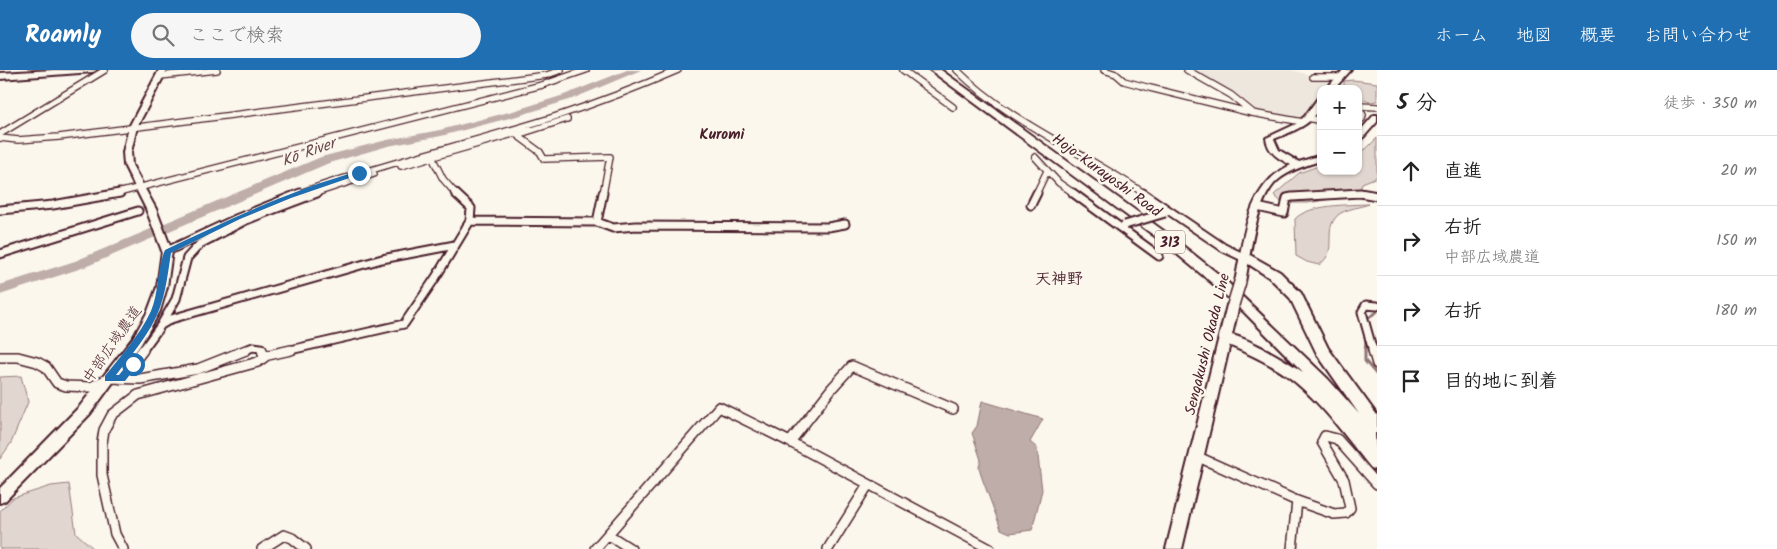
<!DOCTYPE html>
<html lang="ja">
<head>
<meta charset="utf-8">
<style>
  :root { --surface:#fff; --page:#f6f6f6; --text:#222; --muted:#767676; --line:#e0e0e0; --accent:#1f6fb2 }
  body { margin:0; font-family:Kalam,"Klee One",sans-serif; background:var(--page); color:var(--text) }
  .controls { position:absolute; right:15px; top:15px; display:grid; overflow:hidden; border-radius:10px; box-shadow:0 1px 4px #0004 }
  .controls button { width:45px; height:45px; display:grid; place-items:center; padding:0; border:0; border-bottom:1px solid var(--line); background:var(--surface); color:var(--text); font:25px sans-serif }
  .stop { position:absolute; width:15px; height:15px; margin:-11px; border:4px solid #1f6fb2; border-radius:50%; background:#fff }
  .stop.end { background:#1f6fb2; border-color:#fff; box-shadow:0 1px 5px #0008 }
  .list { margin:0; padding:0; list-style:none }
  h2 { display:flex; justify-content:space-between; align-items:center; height:65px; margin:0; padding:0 20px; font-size:21px }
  h2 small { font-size:16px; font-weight:400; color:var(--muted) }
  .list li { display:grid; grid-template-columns:32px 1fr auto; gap:15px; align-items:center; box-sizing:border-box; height:70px; padding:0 20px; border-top:1px solid var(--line) }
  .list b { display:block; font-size:19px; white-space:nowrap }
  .list p { margin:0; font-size:16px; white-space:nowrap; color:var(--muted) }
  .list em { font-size:16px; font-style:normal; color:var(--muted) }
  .icon { flex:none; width:28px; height:28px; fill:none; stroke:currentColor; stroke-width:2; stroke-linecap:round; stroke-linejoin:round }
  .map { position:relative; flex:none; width:1377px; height:479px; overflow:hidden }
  header { display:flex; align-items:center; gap:30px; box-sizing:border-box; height:70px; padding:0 25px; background:var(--accent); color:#fff }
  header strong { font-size:24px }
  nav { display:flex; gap:28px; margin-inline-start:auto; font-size:18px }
  .search { width:350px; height:45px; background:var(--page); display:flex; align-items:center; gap:12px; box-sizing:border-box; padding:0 18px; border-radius:28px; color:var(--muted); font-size:19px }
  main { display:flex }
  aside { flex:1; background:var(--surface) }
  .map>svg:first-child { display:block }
  .built { fill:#eee7de }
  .green { fill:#e2d7d0; stroke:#967b7e }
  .water { fill:#bfadaa; stroke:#907477 }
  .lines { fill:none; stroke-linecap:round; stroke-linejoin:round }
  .stream-far1 { stroke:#907477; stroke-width:2.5 }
  .stream { stroke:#907477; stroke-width:3 }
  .river { fill:#bfadaa; fill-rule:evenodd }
  .street-far2-casing { stroke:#4a1f2b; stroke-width:8 }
  .street-far1-casing { stroke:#4a1f2b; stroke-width:11 }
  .street-casing { stroke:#4a1f2b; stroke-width:12 }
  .secondary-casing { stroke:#4a1f2b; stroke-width:4 }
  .primary-casing { stroke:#4a1f2b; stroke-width:4 }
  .highway-casing { stroke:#4a1f2b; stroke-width:4 }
  .street-far2 { stroke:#fbf7ec; stroke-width:5.5 }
  .street-far1 { stroke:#fbf7ec; stroke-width:7 }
  .street { stroke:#fbf7ec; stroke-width:9 }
  .secondary { fill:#fbf7ec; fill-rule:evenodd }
  .primary { fill:#fbf7ec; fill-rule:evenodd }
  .highway { fill:#fbf7ec; fill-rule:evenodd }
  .street-bridge-casing { stroke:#4a1f2b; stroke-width:11; stroke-linecap:butt }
  .secondary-bridge-casing { stroke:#4a1f2b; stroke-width:14; stroke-linecap:butt }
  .street-bridge { stroke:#fbf7ec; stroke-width:7 }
  .secondary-bridge { stroke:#fbf7ec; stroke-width:11 }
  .route { fill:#1f6fb2 }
  .labels { text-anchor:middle; stroke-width:5; stroke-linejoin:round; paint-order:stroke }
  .shield { fill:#fbf7ec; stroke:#7f6065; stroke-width:1 }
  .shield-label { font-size:14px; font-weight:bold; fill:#4a1f2b }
  .far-quarter-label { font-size:15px; font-weight:bold; fill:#4a1f2b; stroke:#fbf7ec }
  .street-label { font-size:15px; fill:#4a1f2b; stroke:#fbf7ec }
  .water-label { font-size:16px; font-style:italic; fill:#6d4a51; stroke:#fbf7ec }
  .neighbourhood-label { font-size:16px; font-weight:bold; fill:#4a1f2b; stroke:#fbf7ec }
</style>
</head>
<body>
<header>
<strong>Roamly</strong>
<div class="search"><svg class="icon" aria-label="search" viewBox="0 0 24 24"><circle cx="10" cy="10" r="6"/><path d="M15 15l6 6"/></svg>ここで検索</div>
<nav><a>ホーム</a><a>地図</a><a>概要</a><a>お問い合わせ</a></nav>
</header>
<main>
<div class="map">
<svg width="1377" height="479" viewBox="0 0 1377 479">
  <rect width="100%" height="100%" fill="#fbf7ec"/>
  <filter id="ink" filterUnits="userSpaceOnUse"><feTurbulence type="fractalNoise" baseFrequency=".02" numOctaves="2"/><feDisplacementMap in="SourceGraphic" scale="10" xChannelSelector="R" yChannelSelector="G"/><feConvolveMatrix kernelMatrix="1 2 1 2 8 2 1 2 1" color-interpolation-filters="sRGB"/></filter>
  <g filter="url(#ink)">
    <path class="built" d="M1188,0H1292L1309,5L1312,9L1335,7L1326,19H1321V25L1305,47L1299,49L1254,43Z"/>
    <path class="green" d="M1353,10L1377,13V31L1370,32L1358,28V19H1344V11Z
      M1377,68V107L1362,113L1359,124L1308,133H1282L1274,125L1299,103L1321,95V101H1358V82L1366,79Z
      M1369,134C1361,137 1345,139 1338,145C1321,161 1340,180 1319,195L1307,192L1296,186L1295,149C1309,134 1349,135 1369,134Z
      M21,306L28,332L11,373L0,389V307Z
      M69,414L76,463L94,479H0V441L13,428L51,416Z"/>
    <path class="water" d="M982,331L1043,349L1030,372L1037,378L1042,420L1032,460L1010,463L1001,459L982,408L979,397L981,390L972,363L977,356Z"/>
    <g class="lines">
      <path class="stream-far1" d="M1366,249L1377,242
        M1365,281L1366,266"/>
      <path class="stream" d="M1365,280V291L1377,305"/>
      <path class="river" d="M627,0H641L572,29L521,45L441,66L388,76L329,93L85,197L0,225V215L75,191L321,87L387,70L440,60L513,41L564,25Z"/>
      <defs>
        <path id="street-far2" d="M903,0L953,37
          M957,0C1010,53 1084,82 1145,124
          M1104,0L1116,4L1124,11L1150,18L1252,43L1303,52
          M1187,0L1231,25L1252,42
          M160,6L217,0
          M1313,7H1340
          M1308,48L1321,51
          M1358,51L1362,49L1363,45L1359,38L1360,36L1377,37
          M523,63L567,49
          M0,64L105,0
          M517,65L540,82L544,89L610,87L603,124
          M0,68L18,70L59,67L547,5L561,0
          M432,87L443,109L456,124
          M1035,87L1059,113L1075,124
          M401,96L527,60
          M114,124L542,15L586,0
          M297,124C383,93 473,73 560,45C600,32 639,17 678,0
          M313,124L374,104
          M1036,124L1047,101
          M1343,124H1370"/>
        <path id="street-far1" d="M1073,123L1159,186
          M1143,123L1224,178L1245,188
          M1031,135L1037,123
          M1257,137L1284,143L1287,128L1292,127L1360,123L1377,126
          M0,140L53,135L120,123
          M470,151L597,152L613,158L636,156L828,157L845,154
          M597,152L603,123
          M167,181L238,148L300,123
          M0,184L138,141
          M161,255L176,229L187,188L200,174L246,150L317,123
          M142,281L161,255L171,249L382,189L455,175
          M243,281L253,277L261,278L262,281
          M286,281L404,254L436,207L470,151L471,138L455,123
          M1373,281L1362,242L1366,235L1377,236"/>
        <path id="street" d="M262,280L264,286L291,280
          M1373,280L1377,294
          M0,287H18L37,292L46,297L57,313L66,316L91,317L109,308L140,309L198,299L246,280
          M121,309L143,280
          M790,372L832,318L852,296L953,339
          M1196,386L1297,431L1334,444L1346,443L1350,438L1344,410L1322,372L1325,366L1337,369L1377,414
          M609,465L631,479
          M123,479L115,464L102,405V373L104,360L112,345L138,325L258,292L266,286
          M262,479L284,465L292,468L306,479
          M595,479L719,337L790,372L990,479
          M828,479L868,415
          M1292,479L1297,431"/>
        <path id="secondary" d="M159,0H167L137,57L131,82L132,95L156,139L172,181L167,217L160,241L141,274L90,344L5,431L0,433V418L80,336L133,268L148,241L157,217L162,181L146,139L124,95L123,82L129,57Z
          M1343,0H1351L1334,19H1326Z
          M1318,28H1321C1321,52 1294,61 1274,69L1279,80L1299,92L1321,85V91C1306,95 1290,100 1278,110C1255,130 1251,183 1245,212L1244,215H1236L1235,212C1244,169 1246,115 1291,95C1279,89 1268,83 1266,68L1296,54L1305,46Z
          M1374,45H1377V52L1361,70H1358V63Z
          M1233,231L1239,235L1182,479H1166L1227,235Z"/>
        <path id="primary" d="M54,0H97L93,2L0,9V3Z"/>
        <path id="highway" d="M930,0H941L1168,164L1222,207L1328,309L1359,344L1317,284L1290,228L1270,208L1239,188L1240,185H1250L1280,202L1301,223L1328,278L1377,345V363H1375L1377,400L1371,398C1345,366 1320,330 1286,305C1266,291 1243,281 1221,272L1219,268L1221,264C1236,260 1290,292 1304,303L1245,243L1212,213L1160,170Z"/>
      </defs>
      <use href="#street-far2" class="street-far2-casing"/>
      <use href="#street-far1" class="street-far1-casing"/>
      <use href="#street" class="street-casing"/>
      <use href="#secondary" class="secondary-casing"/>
      <use href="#primary" class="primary-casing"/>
      <use href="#highway" class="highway-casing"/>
      <use href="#street-far2" class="street-far2"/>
      <use href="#street-far1" class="street-far1"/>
      <use href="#street" class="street"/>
      <use href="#secondary" class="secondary"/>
      <use href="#primary" class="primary"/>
      <use href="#highway" class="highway"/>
      <defs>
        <path id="street-bridge" d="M1125,155L1165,143"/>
        <path id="secondary-bridge" d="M1233,235L1240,212"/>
      </defs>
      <use href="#street-bridge" class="street-bridge-casing"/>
      <use href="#secondary-bridge" class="secondary-bridge-casing"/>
      <use href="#street-bridge" class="street-bridge"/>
      <use href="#secondary-bridge" class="secondary-bridge"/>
    </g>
  </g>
  <path class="route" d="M359,101L361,102V104L291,128L240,149L171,183C168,202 166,222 159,240C150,264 131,285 116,305H119L130,292H136L138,294L125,311H105V306C121,286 140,265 151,241C159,222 157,199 165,180C228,150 291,120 359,101Z"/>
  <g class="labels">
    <rect class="shield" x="1155" y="160.5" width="30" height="23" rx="4"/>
    <g class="shield-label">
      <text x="1170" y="177">313</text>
    </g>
    <g class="far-quarter-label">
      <text x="722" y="69">Kuromi</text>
    </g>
    <g class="street-label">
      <text transform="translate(1107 105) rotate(36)" y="5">Hojo-Kurayoshi Road</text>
      <text transform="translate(112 274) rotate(-55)" y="5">中部広域農道</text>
      <text transform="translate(1207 274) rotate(-76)" y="5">Sengakushi Okada Line</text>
    </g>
    <g class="water-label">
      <text transform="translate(308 81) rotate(-20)" y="6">Kō River</text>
    </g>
    <g class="neighbourhood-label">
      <text x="1059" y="214">天神野</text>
    </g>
  </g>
</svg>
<div class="controls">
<button>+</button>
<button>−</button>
</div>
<div class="stop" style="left:133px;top:294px"></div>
<div class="stop end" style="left:359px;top:103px"></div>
</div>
<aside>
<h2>5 分<small>徒歩 · 350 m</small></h2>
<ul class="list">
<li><svg class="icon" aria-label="ahead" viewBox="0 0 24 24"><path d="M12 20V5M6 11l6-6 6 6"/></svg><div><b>直進</b></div><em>20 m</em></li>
<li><svg class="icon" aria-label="right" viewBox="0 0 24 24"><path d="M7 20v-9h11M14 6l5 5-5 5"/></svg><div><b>右折</b><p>中部広域農道</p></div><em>150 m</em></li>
<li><svg class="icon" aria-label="right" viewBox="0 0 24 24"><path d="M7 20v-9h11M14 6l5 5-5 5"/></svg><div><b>右折</b></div><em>180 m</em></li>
<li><svg class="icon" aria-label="arrive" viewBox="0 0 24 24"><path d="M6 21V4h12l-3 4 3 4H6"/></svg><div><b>目的地に到着</b></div></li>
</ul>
</aside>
</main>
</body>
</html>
